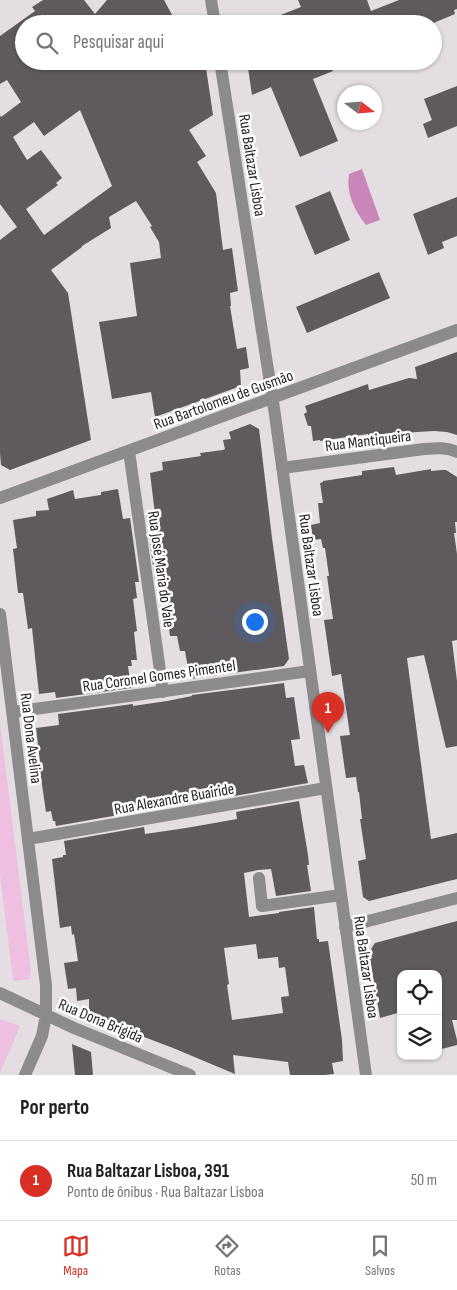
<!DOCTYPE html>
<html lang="pt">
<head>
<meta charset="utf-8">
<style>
  :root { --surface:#fff; --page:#f6f6f6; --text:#202124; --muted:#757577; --line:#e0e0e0; --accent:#d93025 }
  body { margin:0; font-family:"Sofia Sans Condensed",sans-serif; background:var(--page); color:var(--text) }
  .controls { position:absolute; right:15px; bottom:15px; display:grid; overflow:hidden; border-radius:10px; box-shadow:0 1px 4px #0004 }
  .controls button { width:45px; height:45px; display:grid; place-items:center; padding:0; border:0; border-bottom:1px solid var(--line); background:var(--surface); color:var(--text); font:25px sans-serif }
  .compass { position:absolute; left:337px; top:85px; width:45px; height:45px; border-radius:50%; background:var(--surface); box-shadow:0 1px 4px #0004; rotate:106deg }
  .you { position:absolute; left:254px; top:621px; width:18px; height:18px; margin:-12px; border:4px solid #fff; border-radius:50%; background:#1a73e8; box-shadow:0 0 0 8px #1a73e833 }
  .badge { display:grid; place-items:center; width:32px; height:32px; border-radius:50%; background:var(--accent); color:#fff; font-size:16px; font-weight:700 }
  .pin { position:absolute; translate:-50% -41px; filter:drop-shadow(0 1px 2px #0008) }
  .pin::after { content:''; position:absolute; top:26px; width:18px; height:15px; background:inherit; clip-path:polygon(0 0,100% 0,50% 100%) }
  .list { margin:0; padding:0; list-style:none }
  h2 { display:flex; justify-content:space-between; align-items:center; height:65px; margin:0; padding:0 20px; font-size:21px }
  h2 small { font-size:16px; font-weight:400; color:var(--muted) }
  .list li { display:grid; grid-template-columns:32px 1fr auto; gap:15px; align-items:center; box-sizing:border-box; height:80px; padding:0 20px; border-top:1px solid var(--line) }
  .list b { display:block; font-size:19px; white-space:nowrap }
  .list p { margin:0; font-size:16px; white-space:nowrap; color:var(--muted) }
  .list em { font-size:16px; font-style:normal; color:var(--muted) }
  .icon { flex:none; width:28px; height:28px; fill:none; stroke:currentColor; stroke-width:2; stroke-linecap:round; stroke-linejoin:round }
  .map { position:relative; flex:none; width:457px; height:1075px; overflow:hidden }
  .search { position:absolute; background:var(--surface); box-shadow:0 1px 4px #0004; left:15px; right:15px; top:15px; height:55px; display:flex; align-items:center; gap:12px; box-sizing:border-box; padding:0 18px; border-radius:28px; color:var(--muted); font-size:19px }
  .sheet { height:145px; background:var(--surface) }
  nav { display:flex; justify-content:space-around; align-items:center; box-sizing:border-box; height:70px; border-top:1px solid var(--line); background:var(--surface); font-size:14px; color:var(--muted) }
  nav a { display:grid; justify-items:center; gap:2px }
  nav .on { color:var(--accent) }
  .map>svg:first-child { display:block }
  .green { fill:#eebfe1 }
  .water { fill:#c986b8 }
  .building { fill:#5f5a5e; fill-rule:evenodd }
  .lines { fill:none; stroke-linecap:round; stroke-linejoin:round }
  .minor { stroke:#8d8a8c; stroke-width:12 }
  .labels { text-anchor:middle; stroke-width:5; stroke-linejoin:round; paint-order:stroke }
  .street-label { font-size:16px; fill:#211f20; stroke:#fff }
</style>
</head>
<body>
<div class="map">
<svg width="457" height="1075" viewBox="0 0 457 1075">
  <rect width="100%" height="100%" fill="#e4dee2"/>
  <path class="green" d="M0,724L31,971L29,979L14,981L13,979L0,875Z
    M0,1019L20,1026L0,1073Z"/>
  <path class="water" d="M362,169L380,220L366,225C354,210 346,193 349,174Z"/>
  <path class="building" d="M43,0H84L95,14L107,0H164L177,24H24V61H205L213,115L189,130L206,156L197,162L216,193L223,250L232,248L238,291L230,293L231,306H230L237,349L246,347L249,368L240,370L241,386L155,417L151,392L112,399L99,322L137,316L130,263L161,258L159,242L150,227L152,226L136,201L109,217L111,228L82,246V247L51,270L68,293L91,440L10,470L1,465L0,453V240L17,227L0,204V115L1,117L21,102L7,80L0,84V36L35,11L32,7ZM80,110L112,186L44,235L26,209L58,185L56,183L62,178L41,150L27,160L13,137L34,122L44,136Z
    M298,0H367L371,11L399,0H457V9L454,10L455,14L431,24H260V23L301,7Z
    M247,61H329L333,71L313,79L338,141L300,157L271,87L252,95Z
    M457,86V126L428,138L423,124L432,120L424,99Z
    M330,191L350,240L315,255L295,206Z
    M457,197V236L442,242L444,248L428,255L413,214Z
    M379,272L390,298L307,333L296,307Z
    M457,352V435L447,432L434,431L368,435V434L320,441V440L313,441L311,426H308L304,414L307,412L305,406L368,384L369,390L409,378L417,379L415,367Z
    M250,424L259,429L272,538L289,659L284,666L190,679L185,651H180L177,636H170L162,579L155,580L146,515L155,514L150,473L163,470L162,462L201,456L200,453L223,450L225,449L223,440L231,439L229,432Z
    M394,467L396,475L431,469V471L442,470H446L457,477V522H455L456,533H454L457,554V640L452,641L457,681V746L446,748L424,655L407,658L431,839L457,833V879L369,901L363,897L358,861L366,859L360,819H362L359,792H358L356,777L346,778L340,736L350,735L341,674L332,676L324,620L333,619L327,576H329L325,548H323L321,539L313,540L311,525L320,523L318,503H323L320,483L323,482V481L362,475V471Z
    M118,489L123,519L130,518L139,582H135L137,598L133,599L137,631L134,632L137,660H131L132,666H128L131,688L56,698L55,692L39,694L32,628L28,629L23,593H18L13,549L17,548L13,520L36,516V511L49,510L47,499L73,490L75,499L101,495V492Z
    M284,683L286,698L294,697L300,739L291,740L295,766L304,765L308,783L234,796L233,790L140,805L141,811L56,826L55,821H53L51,811L46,812L40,771L41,770L36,728L59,725L58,714L133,704V706L167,701L192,696V695Z
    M299,801L308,855L309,865H307L311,891L276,896L271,869L258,870L244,873L249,917L279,913V912L314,907L317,939H319V942L328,941L342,1040L343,1061L332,1063L334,1074L325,1075H290L288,1062L233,1055L235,1074L173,1048L89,1016V999L77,1001L76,988L68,989L64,963L78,961L74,934L72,935L71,926L60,928L52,859L63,857V855H66L64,841L144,827L145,834L186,828L237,819L236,812ZM256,944L258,959L278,957L279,968L285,967L289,996L281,997L283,1013L232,1020L227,985L229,984L224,948Z
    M457,921V1020H452L457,1040V1045L438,1050V974H401V1012L380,1018L369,952L375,943Z
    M72,1044L91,1052L93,1075H75Z"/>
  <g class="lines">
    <path class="minor" d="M211,0L215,24
      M220,61L275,415L366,1075
      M129,451L163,692
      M282,468L424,449C436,448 447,447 457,452
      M0,498L457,330
      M0,614L46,985V1015L42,1036L25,1075
      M13,712L310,671
      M28,839L326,788
      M259,878L262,906L341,895
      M345,927L457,898
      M0,993L74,1028L190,1075"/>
  </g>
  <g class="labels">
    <g class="street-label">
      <text transform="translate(253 165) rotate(81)" y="6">Rua Baltazar Lisboa</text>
      <text transform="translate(223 399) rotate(-20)" y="6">Rua Bartolomeu de Gusmão</text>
      <text transform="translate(368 440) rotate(-7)" y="6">Rua Mantiqueira</text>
      <text transform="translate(312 565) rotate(82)" y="6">Rua Baltazar Lisboa</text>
      <text transform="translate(162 569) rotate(82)" y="6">Rua José Maria do Vale</text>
      <text transform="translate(159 675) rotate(-8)" y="6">Rua Coronel Gomes Pimentel</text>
      <text transform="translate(32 738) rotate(83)" y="6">Rua Dona Avelina</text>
      <text transform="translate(174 798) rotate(-10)" y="6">Rua Alexandre Buairide</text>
      <text transform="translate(367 967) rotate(82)" y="6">Rua Baltazar Lisboa</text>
      <text transform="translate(101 1020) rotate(23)" y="6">Rua Dona Brígida</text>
    </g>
  </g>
</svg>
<div class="controls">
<button><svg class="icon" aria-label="locate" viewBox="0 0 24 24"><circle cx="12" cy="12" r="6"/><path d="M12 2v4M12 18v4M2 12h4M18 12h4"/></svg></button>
<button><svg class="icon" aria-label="layers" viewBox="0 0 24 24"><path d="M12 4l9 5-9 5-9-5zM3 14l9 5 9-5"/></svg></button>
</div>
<svg class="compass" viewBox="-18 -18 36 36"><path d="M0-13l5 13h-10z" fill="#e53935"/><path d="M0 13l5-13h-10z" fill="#757577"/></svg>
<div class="you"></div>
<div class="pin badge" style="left:328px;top:733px">1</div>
<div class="search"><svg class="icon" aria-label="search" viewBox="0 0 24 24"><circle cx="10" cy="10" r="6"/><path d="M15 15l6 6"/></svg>Pesquisar aqui</div>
</div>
<section class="sheet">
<h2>Por perto<small></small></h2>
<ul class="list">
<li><span class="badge">1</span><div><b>Rua Baltazar Lisboa, 391</b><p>Ponto de ônibus · Rua Baltazar Lisboa</p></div><em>50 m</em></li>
</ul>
</section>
<nav>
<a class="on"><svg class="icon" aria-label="map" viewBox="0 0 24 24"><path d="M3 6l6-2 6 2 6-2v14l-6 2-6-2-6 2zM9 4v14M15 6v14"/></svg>Mapa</a>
<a><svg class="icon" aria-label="directions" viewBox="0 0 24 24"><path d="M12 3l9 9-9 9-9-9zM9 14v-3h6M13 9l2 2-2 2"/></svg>Rotas</a>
<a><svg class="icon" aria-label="saved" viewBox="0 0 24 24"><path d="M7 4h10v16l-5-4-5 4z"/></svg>Salvos</a>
</nav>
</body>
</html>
